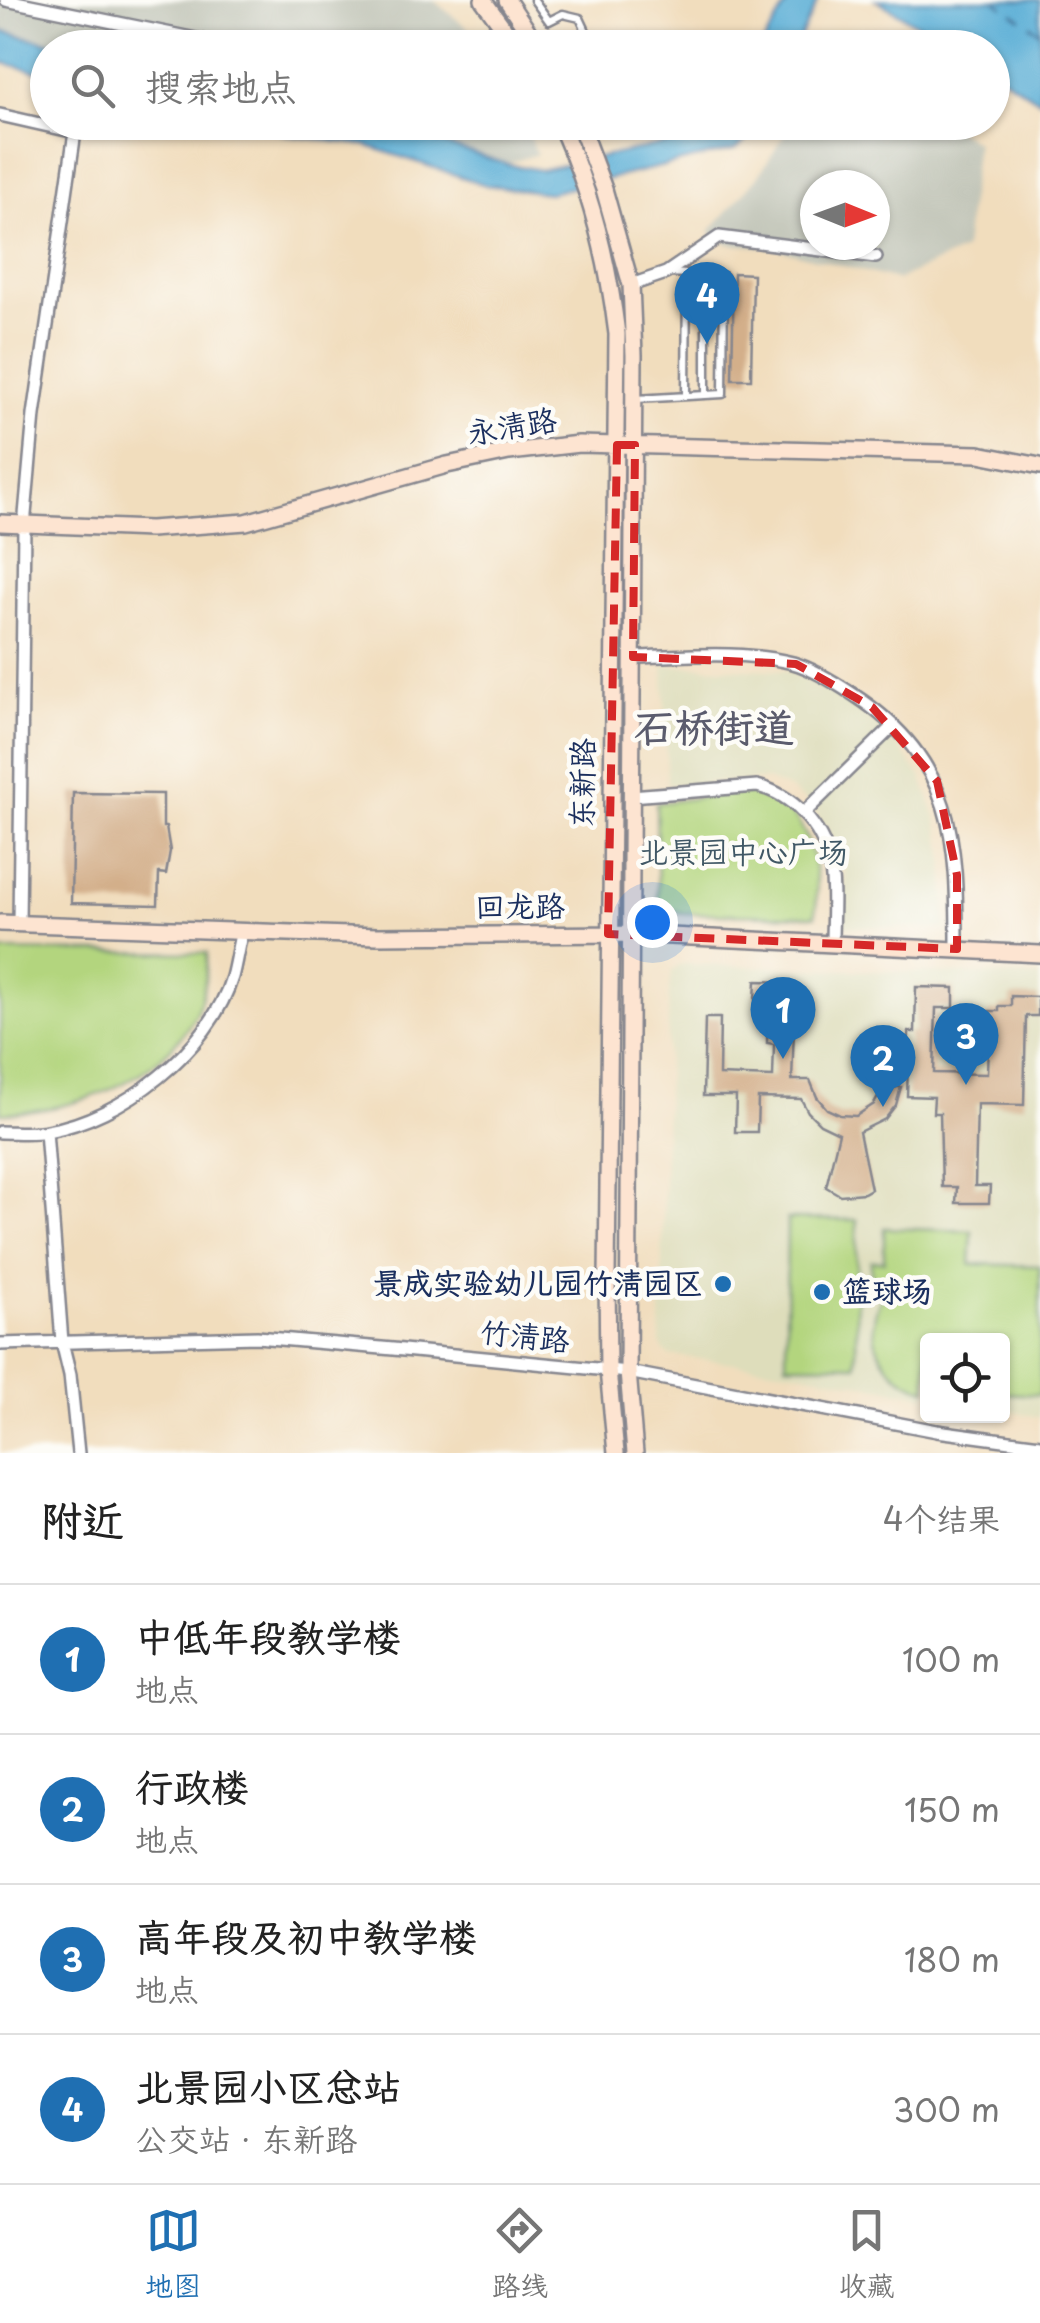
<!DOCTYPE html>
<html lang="zh">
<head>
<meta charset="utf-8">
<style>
  :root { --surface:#fff; --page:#f6f6f6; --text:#222; --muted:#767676; --line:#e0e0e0; --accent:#1f6fb2 }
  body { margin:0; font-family:"Playpen Sans","LXGW WenKai TC",sans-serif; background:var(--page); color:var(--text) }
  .controls { position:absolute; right:30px; bottom:30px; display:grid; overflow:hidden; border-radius:10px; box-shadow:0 2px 8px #0004 }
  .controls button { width:90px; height:90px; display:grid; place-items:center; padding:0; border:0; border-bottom:2px solid var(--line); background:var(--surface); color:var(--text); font:50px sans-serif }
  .compass { position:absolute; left:800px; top:170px; width:90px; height:90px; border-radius:50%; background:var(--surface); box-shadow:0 2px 8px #0004; rotate:91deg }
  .you { position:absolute; left:652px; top:922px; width:35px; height:35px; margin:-25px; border:8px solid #fff; border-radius:50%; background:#1a73e8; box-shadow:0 0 0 15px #1a73e833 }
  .badge { display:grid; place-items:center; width:65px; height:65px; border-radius:50%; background:var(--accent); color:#fff; font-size:32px; font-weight:700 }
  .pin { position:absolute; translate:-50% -82px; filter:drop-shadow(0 2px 5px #0008) }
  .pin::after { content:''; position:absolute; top:52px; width:35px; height:30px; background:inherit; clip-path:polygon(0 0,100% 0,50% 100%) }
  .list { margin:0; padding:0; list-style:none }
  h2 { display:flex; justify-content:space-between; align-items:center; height:130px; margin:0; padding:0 40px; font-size:42px }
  h2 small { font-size:32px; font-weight:400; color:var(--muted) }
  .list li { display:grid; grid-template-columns:65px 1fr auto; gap:30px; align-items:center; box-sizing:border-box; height:150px; padding:0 40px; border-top:2px solid var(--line) }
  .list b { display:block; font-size:38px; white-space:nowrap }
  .list p { margin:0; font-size:32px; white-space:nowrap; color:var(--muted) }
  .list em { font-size:32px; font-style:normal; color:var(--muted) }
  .icon { flex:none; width:55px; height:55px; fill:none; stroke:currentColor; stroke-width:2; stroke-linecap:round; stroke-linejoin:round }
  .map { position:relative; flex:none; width:1040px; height:1453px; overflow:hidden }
  .search { position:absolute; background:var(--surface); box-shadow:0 2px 8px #0004; left:30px; right:30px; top:30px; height:110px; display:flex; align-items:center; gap:25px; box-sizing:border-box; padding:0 35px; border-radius:55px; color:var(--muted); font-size:38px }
  .sheet { height:730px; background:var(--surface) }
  nav { display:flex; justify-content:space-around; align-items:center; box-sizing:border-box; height:140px; border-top:2px solid var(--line); background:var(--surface); font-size:28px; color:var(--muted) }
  nav a { display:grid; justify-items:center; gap:5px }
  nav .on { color:var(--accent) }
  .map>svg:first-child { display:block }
  .built { fill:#deddbb }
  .industrial { fill:#c3c6b9; fill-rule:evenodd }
  .green { fill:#b3d57e; stroke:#67826e; stroke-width:2.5 }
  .water { fill:#5aaed6; stroke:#3a6e9a; stroke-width:2.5 }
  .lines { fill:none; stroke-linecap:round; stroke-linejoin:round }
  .ferry { stroke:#315b88; stroke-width:2.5; stroke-dasharray:12 10; stroke-linecap:butt }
  .building { fill:#d3af8a }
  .lane-casing { stroke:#86868e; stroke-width:11 }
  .street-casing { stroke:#86868e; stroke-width:16 }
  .secondary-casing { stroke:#86868e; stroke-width:20 }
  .lane { stroke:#fff; stroke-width:6 }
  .street { stroke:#fff; stroke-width:11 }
  .secondary { stroke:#fde4d1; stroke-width:15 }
  .marked { fill:none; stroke:#d62828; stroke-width:8; stroke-dasharray:20 12; stroke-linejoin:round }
  .poi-dot { fill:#1f6fb2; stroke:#fdfcf7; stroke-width:4 }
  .labels { text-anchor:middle; stroke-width:9; stroke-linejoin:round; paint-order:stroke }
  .street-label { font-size:30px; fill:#1b2f5e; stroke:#fdfcf7 }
  .park-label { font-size:30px; fill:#415866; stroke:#fdfcf7 }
  .poi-label { font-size:30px; font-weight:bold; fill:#1b2f5e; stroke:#fdfcf7; text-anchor:end }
  .district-label { font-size:40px; font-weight:bold; fill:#5b5c6d; stroke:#fdfcf7 }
</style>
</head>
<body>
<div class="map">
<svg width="1040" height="1453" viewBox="0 0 1040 1453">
  <rect width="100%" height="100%" fill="#fdfcf7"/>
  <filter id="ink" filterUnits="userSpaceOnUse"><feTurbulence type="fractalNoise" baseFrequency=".01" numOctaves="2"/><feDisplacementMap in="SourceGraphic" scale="20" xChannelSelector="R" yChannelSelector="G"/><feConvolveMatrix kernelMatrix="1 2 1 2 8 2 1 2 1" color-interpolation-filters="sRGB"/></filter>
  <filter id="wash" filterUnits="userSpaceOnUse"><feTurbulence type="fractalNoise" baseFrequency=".0048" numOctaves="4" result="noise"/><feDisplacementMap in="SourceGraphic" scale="40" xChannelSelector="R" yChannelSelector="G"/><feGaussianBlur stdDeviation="2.25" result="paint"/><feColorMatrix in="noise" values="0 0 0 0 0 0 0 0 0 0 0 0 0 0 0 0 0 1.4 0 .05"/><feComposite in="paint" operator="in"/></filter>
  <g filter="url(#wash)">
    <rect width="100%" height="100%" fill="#f1ddbd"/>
    <path class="built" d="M664,665L788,671L829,689L867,717L895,743L921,776L937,820L944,855L946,929L844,926L845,878L840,849L812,806L791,790L767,780L667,785Z
      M682,964L1040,977V1417L1003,1410L1002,1340H928L927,1396L786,1370L670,1355L664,1351L660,1343L669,988L672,971Z"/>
    <path class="industrial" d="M0,0H433L491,47L68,48L0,32Z
      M378,123H524L537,154L506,164Z
      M787,123H946L976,142L964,250L897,280L773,248L728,244L709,232L757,178L782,139ZM815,185H875V245H815Z"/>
    <path class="green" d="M743,792C806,793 823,864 815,916L682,913L667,908L658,899L656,803Z
      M0,951L207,953C206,974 205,995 195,1015C159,1083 72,1112 0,1113Z
      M787,1219L857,1220L856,1365L786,1364Z
      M884,1228L972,1231L970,1264L1040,1266V1395L1003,1393L1002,1340H928L927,1389C890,1381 863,1343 878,1305C882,1295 889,1286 895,1277H871V1261H884Z"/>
    <path class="water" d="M789,0H818L796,47H761Z
      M876,0H1040V101L993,71L992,48L956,47Z
      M0,31L69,47L48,48L47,74L0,62Z
      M240,123H378L506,164L540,170L698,137L718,123H760L755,133L736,149L549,193L486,185L365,145L293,136Z"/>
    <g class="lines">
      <path class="ferry" d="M994,0L1040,32"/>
    </g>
    <g id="blocks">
      <path class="building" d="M734,273L753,274L751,379H732Z
        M73,793L163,794V827H166L170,851L166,874L159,873L158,905L71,903Z
        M756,981L788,982L787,1030H794L792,1080H810L817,1097L827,1109L840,1115L856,1116L874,1104L884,1087H901L896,1105L885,1119L859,1132L871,1189L864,1193L840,1195L826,1187L839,1133L820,1124L808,1112L801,1099L758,1098L757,1132H735L736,1096H703L705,1018H720L719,1075L773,1077L774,1044L767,1043L768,1000H755Z
        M916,987L954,988V1008H936L934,1073L987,1074L989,1011H999V1006H1011V996L1038,997V1016H1026L1024,1105L977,1104L975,1186H990L989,1203H956L957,1187H942L940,1113H933L934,1097L907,1096L909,1032H915Z"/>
    </g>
  </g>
  <g filter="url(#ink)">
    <use href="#blocks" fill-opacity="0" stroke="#86868e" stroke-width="2.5"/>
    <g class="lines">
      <defs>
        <path id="lane" d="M534,0L549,21L563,14L580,18L594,48
          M651,122H663
          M686,394L687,274
          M706,394V275
          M636,399L723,394L724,276L668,273"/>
        <path id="street" d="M6,0L240,48
          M0,115L75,132L34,415L24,526L19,923
          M631,285L666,273L719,237L876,257
          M633,657C684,656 743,650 793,663C814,669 836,683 854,695C955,761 957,839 957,949
          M631,796L757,786C792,794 822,826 830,863C835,887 832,918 832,943
          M804,813L893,726
          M46,1131L62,1342L70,1375L78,1453
          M0,1132C15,1132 32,1134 47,1131C121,1119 210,1050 232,977C236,962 238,946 242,931
          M0,1344L257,1337L393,1349L628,1372L937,1431L1040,1445"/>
        <path id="secondary" d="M483,0L518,48
          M507,0L539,48
          M559,122C591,190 608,260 617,334L607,1278L608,1370L616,1453
          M579,122L604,189L631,285L634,355L628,1372L635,1453
          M0,523L150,529L246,522L447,465L509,452L579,444L979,454L1040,466
          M0,923L377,936L629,934L1040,954"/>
      </defs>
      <use href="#lane" class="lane-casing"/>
      <use href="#street" class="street-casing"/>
      <use href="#secondary" class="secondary-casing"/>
      <use href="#lane" class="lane"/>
      <use href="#street" class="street"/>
      <use href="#secondary" class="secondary"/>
    </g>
  </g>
  <path class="marked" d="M617,445H635L633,657L796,664L872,707L937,781L957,875V949L608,934Z"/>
  <g class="poi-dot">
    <circle cx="723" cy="1284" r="10"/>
    <circle cx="822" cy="1292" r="10"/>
  </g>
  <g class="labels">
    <g class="street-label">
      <text transform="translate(512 427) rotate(-9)" y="10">永清路</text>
      <text transform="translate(583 783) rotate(-89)" y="10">东新路</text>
      <text x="520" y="917">回龙路</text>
      <text transform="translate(525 1337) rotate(6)" y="10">竹清路</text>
    </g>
    <g class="park-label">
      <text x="743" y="863">北景园中心广场</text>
    </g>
    <g class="poi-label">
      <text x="703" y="1294">景成实验幼儿园竹清园区</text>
      <text x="842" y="1302" text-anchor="start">篮球场</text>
    </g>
    <g class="district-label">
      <text x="714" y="742">石桥街道</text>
    </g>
  </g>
</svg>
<div class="controls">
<button><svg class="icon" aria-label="locate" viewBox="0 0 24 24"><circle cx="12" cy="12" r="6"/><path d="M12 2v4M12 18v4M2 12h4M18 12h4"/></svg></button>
</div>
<svg class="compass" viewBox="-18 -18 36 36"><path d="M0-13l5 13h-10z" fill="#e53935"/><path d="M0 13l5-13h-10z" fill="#767676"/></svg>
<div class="you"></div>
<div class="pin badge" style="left:783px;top:1059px">1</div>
<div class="pin badge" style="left:883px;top:1107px">2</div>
<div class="pin badge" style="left:966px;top:1085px">3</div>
<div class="pin badge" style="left:707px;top:344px">4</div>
<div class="search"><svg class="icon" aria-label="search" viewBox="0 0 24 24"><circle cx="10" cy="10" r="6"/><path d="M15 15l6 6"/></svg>搜索地点</div>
</div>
<section class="sheet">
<h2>附近<small>4个结果</small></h2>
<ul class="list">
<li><span class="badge">1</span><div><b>中低年段教学楼</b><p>地点</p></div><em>100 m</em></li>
<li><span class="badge">2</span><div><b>行政楼</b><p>地点</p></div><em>150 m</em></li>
<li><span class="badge">3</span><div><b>高年段及初中教学楼</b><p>地点</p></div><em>180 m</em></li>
<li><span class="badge">4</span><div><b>北景园小区总站</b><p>公交站 · 东新路</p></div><em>300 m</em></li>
</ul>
</section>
<nav>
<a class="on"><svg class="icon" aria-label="map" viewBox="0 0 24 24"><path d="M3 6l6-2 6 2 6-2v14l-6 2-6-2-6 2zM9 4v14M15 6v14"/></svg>地图</a>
<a><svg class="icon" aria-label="directions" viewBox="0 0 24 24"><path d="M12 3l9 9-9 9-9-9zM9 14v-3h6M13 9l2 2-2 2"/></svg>路线</a>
<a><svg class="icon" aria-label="saved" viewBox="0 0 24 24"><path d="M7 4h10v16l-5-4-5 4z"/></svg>收藏</a>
</nav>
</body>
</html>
